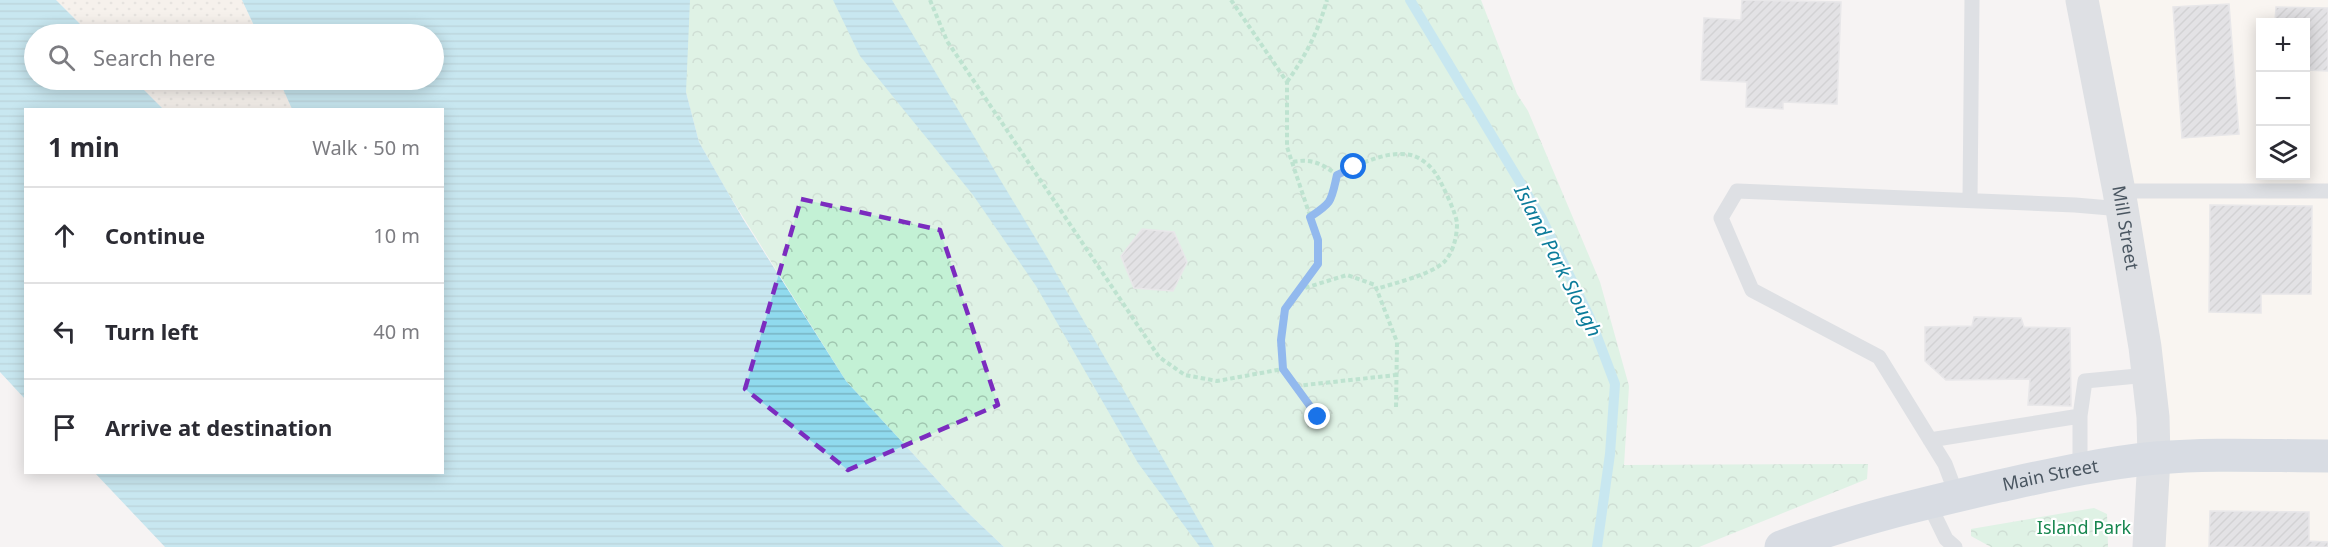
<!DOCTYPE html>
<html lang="en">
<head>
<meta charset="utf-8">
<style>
  :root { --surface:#fff; --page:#f2f2f3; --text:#2b2b33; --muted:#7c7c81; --line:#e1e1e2 }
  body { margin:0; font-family:"Noto Sans",sans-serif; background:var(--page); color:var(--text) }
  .controls { position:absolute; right:18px; top:18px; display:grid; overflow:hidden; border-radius:0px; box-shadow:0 3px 15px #0003 }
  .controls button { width:54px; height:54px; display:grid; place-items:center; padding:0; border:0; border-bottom:2px solid var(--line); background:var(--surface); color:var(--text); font:30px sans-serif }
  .stop { position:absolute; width:18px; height:18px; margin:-14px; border:4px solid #1a73e8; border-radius:50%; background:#fff }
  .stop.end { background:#1a73e8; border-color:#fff; box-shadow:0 2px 6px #0008 }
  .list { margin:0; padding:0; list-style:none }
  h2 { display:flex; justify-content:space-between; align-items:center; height:78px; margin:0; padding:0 24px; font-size:26px }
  h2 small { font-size:20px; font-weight:400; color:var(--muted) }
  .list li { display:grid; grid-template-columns:39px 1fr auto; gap:18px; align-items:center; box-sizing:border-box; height:96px; padding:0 24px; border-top:2px solid var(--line) }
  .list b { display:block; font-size:22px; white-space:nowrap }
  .list em { font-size:20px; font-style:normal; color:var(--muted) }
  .icon { flex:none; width:33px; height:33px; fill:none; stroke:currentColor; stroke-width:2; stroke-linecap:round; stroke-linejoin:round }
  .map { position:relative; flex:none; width:2328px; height:547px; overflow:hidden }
  .search { position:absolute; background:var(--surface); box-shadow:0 3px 15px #0003; left:24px; top:24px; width:420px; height:66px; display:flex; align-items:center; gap:15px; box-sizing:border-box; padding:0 21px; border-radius:33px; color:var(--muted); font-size:22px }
  .panel { position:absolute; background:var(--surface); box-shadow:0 3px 15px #0003; left:24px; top:108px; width:420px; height:366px; border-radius:0px }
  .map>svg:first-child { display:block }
  .commercial { fill:#fdf9ef; fill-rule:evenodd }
  .forest { fill:url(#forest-crowns) }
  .sand { fill:url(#sand-dots) }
  .water { fill:url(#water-rules) }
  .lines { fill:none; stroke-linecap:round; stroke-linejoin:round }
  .stream { stroke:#90daee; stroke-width:10 }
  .building { fill:url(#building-hatch); stroke:#d7d9de; stroke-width:1.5 }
  .path { stroke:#7ad0a6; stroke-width:4; stroke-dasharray:4.5 3; stroke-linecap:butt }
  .service { stroke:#c1cad2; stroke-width:15 }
  .tertiary { stroke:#c1cad2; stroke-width:33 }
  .primary { stroke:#b3c2d1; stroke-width:33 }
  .route { stroke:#1a73e8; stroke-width:8 }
  .marked { fill:none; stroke:#7b2cbf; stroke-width:4.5; stroke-dasharray:12 8; stroke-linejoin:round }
  .labels { text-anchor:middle; stroke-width:4.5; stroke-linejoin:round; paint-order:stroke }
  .street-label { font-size:18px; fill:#4a5661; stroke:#fff }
  .park-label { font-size:18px; fill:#17864f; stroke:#fff }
  .water-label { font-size:20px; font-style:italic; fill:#0c7c9b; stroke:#fff }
</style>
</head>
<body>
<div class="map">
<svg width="2328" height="547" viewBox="0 0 2328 547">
  <defs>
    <pattern id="forest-crowns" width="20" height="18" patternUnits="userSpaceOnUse" patternTransform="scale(1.5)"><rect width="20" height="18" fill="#c3f1d5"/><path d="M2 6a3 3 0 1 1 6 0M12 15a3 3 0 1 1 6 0" fill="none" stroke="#a0c6b0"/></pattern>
    <pattern id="sand-dots" width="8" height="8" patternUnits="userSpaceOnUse" patternTransform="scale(1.5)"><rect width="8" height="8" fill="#f5f0e5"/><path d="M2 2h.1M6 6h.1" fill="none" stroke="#d4d0c7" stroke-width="1.8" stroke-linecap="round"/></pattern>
    <pattern id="water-rules" width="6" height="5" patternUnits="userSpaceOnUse" patternTransform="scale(1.5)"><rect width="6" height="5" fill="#90daee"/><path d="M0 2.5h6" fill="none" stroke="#78b4c4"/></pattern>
    <pattern id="building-hatch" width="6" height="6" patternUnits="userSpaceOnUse" patternTransform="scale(1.5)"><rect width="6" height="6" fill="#cdcfd5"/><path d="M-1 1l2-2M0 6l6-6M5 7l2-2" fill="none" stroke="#a8abb0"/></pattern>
  </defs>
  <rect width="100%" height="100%" fill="#f5f3f3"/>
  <path class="commercial" d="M2082,0H2328V547H2150L2151,506ZM2260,22H2306V176H2260Z"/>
  <path class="forest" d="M653,0H1481L1517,94L1528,111L1600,282L1629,386L1624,465L1868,464L1867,479L1699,547H1004L963,508L846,381L728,193L699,142L686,92Z
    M2094,508L2107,514L2108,547H1991L1971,536V529Z"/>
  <path class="sand" d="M56,0H242L258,34H90Z
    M134,80H279L292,109H163Z"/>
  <path class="water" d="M0,0H56L90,34H34V80H134L163,109L26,110L25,399L0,372Z
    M242,0H690L686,92L699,142L743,219L846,381L963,508L1004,547H165L95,473L442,472V110L292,109L279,80H434V34H258Z
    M833,0H892L1048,259L1214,547H1200L1138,463L1036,286L973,195L860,56Z"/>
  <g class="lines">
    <path class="stream" d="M1410,0L1541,217L1590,318L1615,384L1610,454L1597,547"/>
  </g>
  <path class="building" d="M1742,0L1841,2L1837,104L1783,102V109L1746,107L1747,82L1701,80L1704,18L1741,20Z
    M2229,4L2239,134L2182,138L2173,7Z
    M2276,7L2328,8V71L2306,70V22H2275Z
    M2210,205L2312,206L2311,294H2261V313L2209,312Z
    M1142,229L1174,232L1187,262L1173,291L1134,288L1121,256Z
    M1974,317L2021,318L2024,327L2070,328L2071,406L2028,405L2030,379L1946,380L1925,361V327L1972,326Z
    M2210,511L2309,512V541L2328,542V547H2209Z"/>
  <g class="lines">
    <path class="path" d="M930,0L947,41L1159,357L1185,375L1217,381L1283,369
      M1231,0L1287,82V147L1318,240V264L1285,309L1281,340L1283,369L1318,417
      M1287,82C1306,55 1318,32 1327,0
      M1293,162C1311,158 1323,164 1337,175
      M1310,217C1334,202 1331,201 1337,175C1359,165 1385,150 1411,155C1420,157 1431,166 1436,174C1442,183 1457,215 1457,224C1457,237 1453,253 1444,262C1430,275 1395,283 1376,289
      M1298,290L1347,275L1375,285L1397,342L1396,409
      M1296,386L1396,375"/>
    <path class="service" d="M2119,191H2328
      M1970,200L1972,0
      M2080,416L2085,381L2148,375
      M1930,440L2080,416V470
      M1957,496L1945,464L1879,357L1752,290L1721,218L1737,191L2075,205L2122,209
      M1928,502L1946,539L1955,547"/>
    <path class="tertiary" id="s1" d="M2082,0L2119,191L2145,347L2153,417L2154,458L2149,547"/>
    <path class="primary" id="s2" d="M1781,547C1852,520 1925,503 1999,486C2050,475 2103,463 2156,458C2213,453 2271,456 2328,456"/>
  </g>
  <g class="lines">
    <path class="route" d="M1318,417L1283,369L1281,340L1285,309L1318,264V240L1310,217C1333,202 1331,201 1337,175L1354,167"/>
  </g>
  <path d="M0 0H2328V547H0ZM801,199L940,230L998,405L848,470L745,389Z" fill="#f5f3f3" fill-opacity=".55" fill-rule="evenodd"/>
  <path class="marked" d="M801,199L940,230L998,405L848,470L745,389Z"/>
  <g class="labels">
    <g class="street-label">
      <text dy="6" stroke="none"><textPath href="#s1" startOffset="232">Mill Street</textPath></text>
      <text dy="6" stroke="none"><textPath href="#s2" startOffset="279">Main Street</textPath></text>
    </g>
    <g class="park-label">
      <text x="2084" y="534">Island Park</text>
    </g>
    <g class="water-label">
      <text transform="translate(1558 261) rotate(63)" y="7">Island Park Slough</text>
    </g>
  </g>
</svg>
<div class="controls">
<button>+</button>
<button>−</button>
<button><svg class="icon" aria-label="layers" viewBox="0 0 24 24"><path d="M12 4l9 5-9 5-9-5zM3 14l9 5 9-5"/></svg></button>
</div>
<div class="stop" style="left:1354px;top:167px"></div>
<div class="stop end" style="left:1318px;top:417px"></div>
<div class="search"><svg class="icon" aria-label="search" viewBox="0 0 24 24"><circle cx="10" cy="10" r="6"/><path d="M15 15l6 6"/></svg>Search here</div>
<section class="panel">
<h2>1 min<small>Walk · 50 m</small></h2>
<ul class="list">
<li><svg class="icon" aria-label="ahead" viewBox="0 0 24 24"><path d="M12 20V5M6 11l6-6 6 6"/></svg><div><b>Continue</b></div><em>10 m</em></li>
<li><svg class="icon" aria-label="left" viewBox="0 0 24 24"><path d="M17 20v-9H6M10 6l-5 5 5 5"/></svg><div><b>Turn left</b></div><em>40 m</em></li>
<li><svg class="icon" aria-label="arrive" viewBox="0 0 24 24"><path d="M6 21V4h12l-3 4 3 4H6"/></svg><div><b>Arrive at destination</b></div></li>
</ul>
</section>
</div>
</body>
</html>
